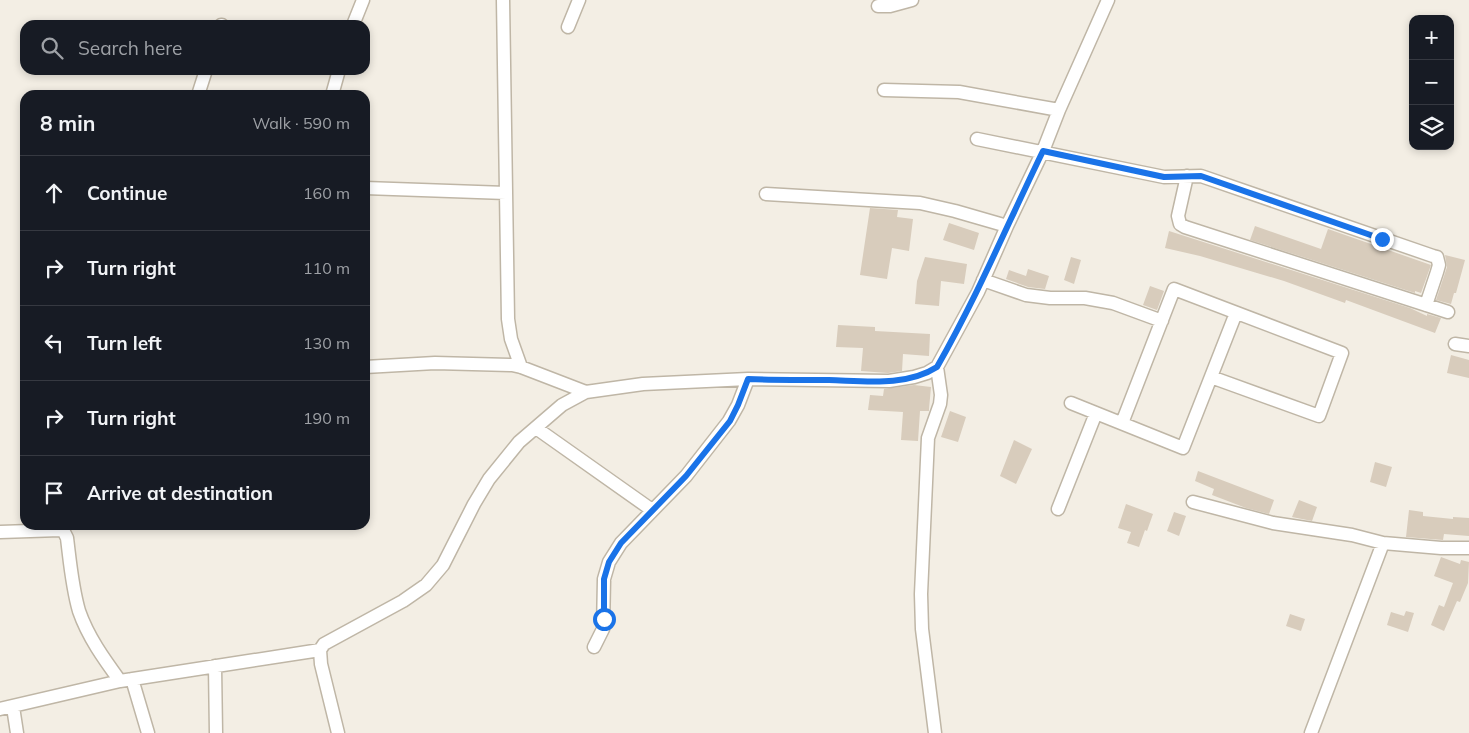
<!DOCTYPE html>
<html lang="en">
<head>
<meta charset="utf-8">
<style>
  :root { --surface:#171b24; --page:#242831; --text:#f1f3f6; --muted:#9ea1a6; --line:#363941 }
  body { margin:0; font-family:Mulish,sans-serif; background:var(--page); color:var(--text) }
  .controls { position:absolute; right:15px; top:15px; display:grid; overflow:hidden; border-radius:10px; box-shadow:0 2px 8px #0003 }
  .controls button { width:45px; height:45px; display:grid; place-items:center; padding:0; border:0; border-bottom:1px solid var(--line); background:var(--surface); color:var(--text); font:25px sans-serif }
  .stop { position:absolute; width:15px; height:15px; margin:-11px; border:4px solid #1a73e8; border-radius:50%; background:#fff }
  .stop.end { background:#1a73e8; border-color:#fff; box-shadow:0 1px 5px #0008 }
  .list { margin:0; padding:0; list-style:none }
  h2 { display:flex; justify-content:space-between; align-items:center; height:65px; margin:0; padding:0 20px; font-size:21px }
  h2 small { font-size:16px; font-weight:400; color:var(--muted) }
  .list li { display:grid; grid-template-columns:32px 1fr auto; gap:15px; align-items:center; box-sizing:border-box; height:75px; padding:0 20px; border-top:1px solid var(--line) }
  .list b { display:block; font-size:19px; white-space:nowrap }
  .list em { font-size:16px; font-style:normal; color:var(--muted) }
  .icon { flex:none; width:28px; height:28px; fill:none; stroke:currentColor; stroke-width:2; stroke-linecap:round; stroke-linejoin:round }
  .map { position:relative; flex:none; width:1469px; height:733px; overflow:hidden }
  .search { position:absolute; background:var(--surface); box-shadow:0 2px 8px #0003; left:20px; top:20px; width:350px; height:55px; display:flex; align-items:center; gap:12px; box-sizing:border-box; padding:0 18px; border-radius:15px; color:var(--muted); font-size:19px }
  .panel { position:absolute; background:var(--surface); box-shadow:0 2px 8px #0003; left:20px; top:90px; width:350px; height:440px; border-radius:15px }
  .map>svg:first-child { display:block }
  .building { fill:#d8ccbc }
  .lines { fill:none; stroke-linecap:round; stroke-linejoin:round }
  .minor-casing { stroke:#bfb6a6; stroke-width:15 }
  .minor { stroke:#fff; stroke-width:12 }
  .route { stroke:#1a73e8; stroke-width:6 }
</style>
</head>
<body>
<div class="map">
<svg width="1469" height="733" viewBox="0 0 1469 733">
  <rect width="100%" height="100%" fill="#f3eee4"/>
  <path class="building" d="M870,208L898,210L897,217L913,219L909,251L892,248L887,279L860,275Z
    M949,223L979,233L974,250L943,240Z
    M1255,226L1321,249L1328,229L1431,265L1421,293L1415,291V293L1250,240Z
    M1169,231L1410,308L1427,316V314L1441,318L1435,333L1346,300L1345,303L1284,281L1200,256L1165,248Z
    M1445,255L1465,260L1456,293H1454L1451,304L1436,300L1447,267Z
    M925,257L967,264L964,284L941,281L939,306L915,304L917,281Z
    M1071,257L1081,260L1074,284L1064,280Z
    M1028,269L1049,276L1045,289L1028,287L1006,279L1009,270L1026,276Z
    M1150,286L1164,291L1157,310L1143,305Z
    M838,325L875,327V331L930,334L929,356L903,354L902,371L888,373L861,371L863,348L836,347Z
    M1451,355L1469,360V378L1447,373Z
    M914,385L931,387L929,409V411H920L918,441L901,440L903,412L868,410L870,395L883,396L884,389Z
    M950,411L966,417L958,442L941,437Z
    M1014,440L1032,449L1016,484L1000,476Z
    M1375,462L1392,467L1386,487L1370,482Z
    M1198,471L1274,500L1269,514L1246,508L1212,495L1214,489L1195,481Z
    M1299,500L1317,507L1312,521L1292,517Z
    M1126,504L1153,514L1147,531L1145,530L1139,547L1127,543L1131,532L1118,528Z
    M1409,510L1423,512V516L1453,519V517L1469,518V536L1444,534L1443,540L1406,537Z
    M1174,512L1186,516L1179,536L1167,531Z
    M1441,557L1460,564L1461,560L1469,562L1468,583L1460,602L1457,601L1444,631L1431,625L1439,605L1444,607L1453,583L1434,576Z
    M1406,611L1414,613L1408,632L1387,625L1391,612L1404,616Z
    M1290,614L1305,619L1301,631L1286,626Z"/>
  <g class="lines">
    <defs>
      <path id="minor" d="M503,0L508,319L511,339L521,367
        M878,6H890L912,0
        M221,25H222
        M353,25L363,0
        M568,27L579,0
        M884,90L959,92L1059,110
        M198,95L206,70
        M332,95L339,70
        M977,139L1164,177L1201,176L1433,256L1437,257L1439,265L1437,272L1426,305
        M1187,176L1178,216L1180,224L1185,227L1448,312
        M365,188L506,193
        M766,194L920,203L955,211L1007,226
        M983,280L1026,295L1050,298H1085L1113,303L1162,321
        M1455,344L1469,346
        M365,367L435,363L512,365L521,367L586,392
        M1071,403L1183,448L1236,313
        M1122,423L1174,289L1342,353L1319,416L1211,377
        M536,428L652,510
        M1193,502L1273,523L1352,535L1383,543
        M1058,509L1096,413
        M0,532L60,530L64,532L67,538C70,562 72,587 79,611C88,637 104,659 120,681
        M594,647L603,629L604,579L609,562L621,543L686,476L729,421L738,405L748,379
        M215,666L216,733
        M132,679L148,733
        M13,707L17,733
        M0,709L120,681L320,650
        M338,733L321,664L320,650L324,644L403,601L426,585L443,565L474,504L489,479L519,442L562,405L586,392L643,384L748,379L889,381L914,377L927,373L937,367L978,292L1007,226L1043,151L1059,110L1108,0
        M935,733L922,629L921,594L928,438L940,404L941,395L937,367
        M1311,733L1383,543L1441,548H1469"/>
    </defs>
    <use href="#minor" class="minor-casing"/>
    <use href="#minor" class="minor"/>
  </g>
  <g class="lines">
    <path class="route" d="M604,619V579L609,562L621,543L686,476L730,421L738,405L748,379C775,380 802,380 829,380C864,381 906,387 937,367C977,297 1008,223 1043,151L1164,177L1201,176L1382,239"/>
  </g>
</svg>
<div class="controls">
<button>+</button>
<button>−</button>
<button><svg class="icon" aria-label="layers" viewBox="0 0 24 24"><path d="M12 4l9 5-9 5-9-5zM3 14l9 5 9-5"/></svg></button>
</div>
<div class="stop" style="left:604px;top:619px"></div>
<div class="stop end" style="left:1382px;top:239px"></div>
<div class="search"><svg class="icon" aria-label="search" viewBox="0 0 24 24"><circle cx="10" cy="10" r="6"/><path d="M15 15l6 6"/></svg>Search here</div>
<section class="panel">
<h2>8 min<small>Walk · 590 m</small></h2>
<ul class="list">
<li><svg class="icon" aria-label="ahead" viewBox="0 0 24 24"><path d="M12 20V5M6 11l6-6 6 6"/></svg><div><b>Continue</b></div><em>160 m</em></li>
<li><svg class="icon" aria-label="right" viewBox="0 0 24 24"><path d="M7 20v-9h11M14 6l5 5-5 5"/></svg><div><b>Turn right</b></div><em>110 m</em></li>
<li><svg class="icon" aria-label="left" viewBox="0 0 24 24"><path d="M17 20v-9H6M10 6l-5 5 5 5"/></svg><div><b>Turn left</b></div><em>130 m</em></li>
<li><svg class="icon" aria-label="right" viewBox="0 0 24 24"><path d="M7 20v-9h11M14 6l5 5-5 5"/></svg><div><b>Turn right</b></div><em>190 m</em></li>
<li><svg class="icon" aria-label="arrive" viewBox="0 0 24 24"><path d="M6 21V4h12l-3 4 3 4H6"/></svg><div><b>Arrive at destination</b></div></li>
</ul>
</section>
</div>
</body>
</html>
